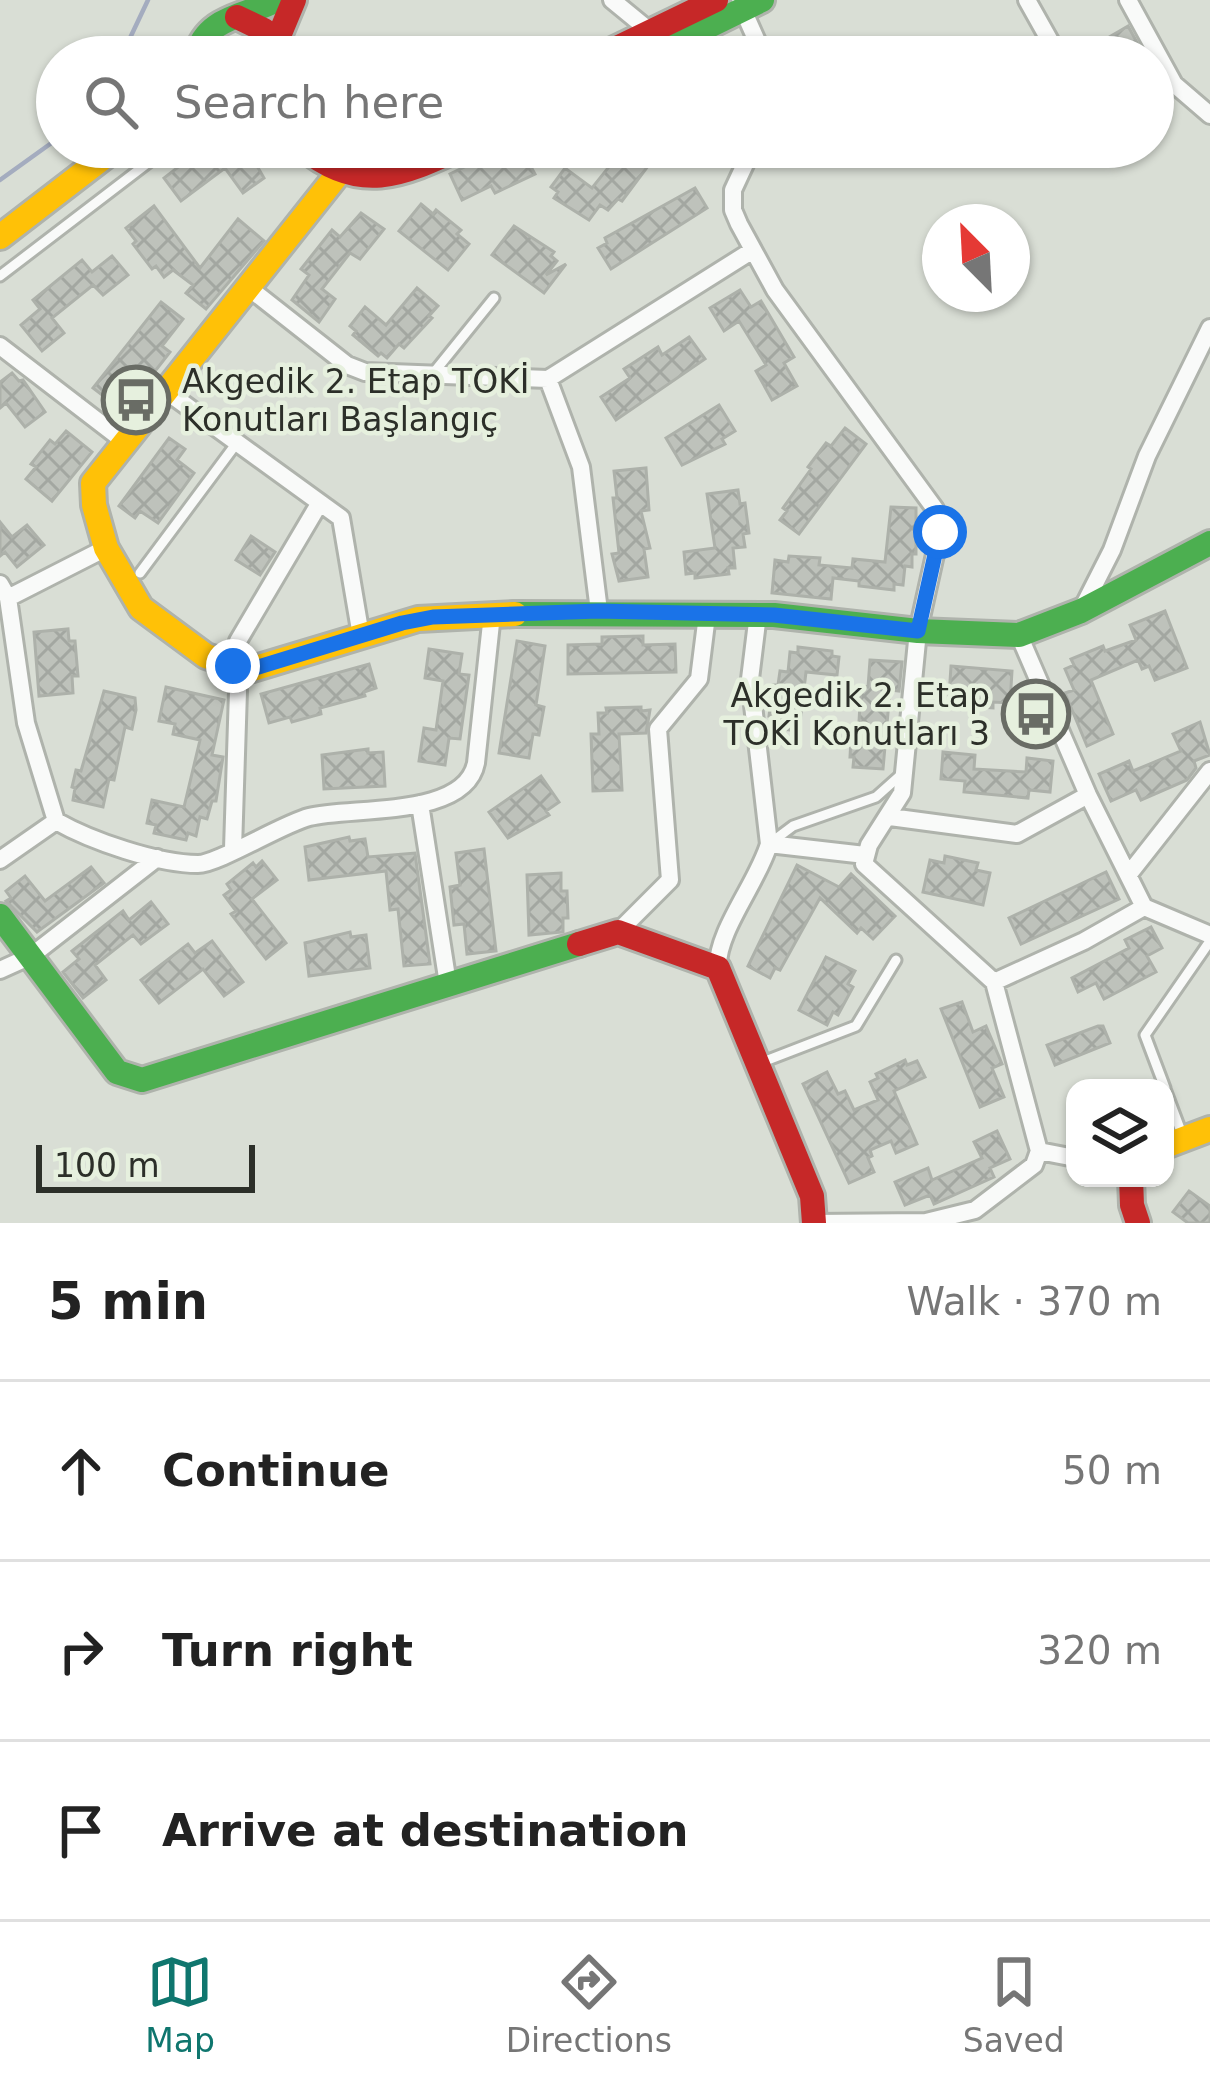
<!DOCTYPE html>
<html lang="en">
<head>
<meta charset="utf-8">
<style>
  :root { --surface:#fff; --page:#f6f6f6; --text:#222; --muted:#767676; --line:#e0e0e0; --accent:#0f766e }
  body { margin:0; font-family:"DejaVu Sans",sans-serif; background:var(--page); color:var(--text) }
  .controls { position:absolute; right:36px; bottom:36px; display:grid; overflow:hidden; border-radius:24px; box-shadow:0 3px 9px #0004 }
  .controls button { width:108px; height:108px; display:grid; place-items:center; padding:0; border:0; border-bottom:3px solid var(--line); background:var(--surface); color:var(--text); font:60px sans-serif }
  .compass { position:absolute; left:922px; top:204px; width:108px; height:108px; border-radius:50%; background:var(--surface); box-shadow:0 3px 9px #0004; rotate:336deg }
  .scale { position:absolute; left:36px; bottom:30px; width:219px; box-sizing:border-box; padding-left:12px; border:6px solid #2c2f29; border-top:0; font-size:33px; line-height:42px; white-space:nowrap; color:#2c2f29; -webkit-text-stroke:9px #e6f0de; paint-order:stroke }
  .stop { position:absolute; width:36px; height:36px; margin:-27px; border:9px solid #1a73e8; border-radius:50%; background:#fff }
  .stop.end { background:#1a73e8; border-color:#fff; box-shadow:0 3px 12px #0008 }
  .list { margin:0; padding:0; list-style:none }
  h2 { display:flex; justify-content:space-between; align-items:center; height:156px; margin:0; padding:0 48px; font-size:51px }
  h2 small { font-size:39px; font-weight:400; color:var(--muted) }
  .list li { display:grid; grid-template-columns:78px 1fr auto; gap:36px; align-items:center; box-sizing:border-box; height:180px; padding:0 48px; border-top:3px solid var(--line) }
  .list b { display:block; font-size:45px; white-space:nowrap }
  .list em { font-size:39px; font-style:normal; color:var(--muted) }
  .icon { flex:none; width:66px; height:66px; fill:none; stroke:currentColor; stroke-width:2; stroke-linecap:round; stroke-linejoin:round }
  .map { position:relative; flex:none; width:1210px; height:1223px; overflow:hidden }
  .search { position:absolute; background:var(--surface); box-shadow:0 3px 9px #0004; left:36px; right:36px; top:36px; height:132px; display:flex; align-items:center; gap:30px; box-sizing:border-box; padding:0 42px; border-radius:66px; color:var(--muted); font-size:45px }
  .sheet { height:696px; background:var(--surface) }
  nav { display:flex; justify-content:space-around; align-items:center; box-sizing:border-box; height:168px; border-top:3px solid var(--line); background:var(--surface); font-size:33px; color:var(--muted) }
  nav a { display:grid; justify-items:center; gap:6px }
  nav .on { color:var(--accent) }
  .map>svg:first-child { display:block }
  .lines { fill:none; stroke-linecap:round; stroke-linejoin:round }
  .stream { stroke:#a4acbf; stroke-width:4.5 }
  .building { fill:url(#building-cross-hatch); stroke:#adb1aa; stroke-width:3 }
  .lane-casing { stroke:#afb3ac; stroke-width:15 }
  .street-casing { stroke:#afb3ac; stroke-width:22 }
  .fast-casing { stroke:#afb3ac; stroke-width:30 }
  .slow-casing { stroke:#afb3ac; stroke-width:30 }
  .jam-casing { stroke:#afb3ac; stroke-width:30 }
  .lane { stroke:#f9faf9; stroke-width:9 }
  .street { stroke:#f9faf9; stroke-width:16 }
  .fast { stroke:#4caf50; stroke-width:24 }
  .slow { stroke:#ffc107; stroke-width:24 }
  .jam { stroke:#c62828; stroke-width:24 }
  .route { stroke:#1a73e8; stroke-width:15 }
  .labels { text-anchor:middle; stroke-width:9; stroke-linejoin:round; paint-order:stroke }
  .poi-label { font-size:33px; fill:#2c2f29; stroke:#e6f0de; text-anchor:start }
</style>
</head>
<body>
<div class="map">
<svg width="1210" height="1223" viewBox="0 0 1210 1223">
  <defs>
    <pattern id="building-cross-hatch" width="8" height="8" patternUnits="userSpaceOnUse" patternTransform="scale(3)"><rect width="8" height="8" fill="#bec2bb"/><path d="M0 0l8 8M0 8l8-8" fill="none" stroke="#a3a7a1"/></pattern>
  </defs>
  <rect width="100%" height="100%" fill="#d9ded5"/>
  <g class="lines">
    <path class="stream" d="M121,57L148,0
      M0,180L57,139"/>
  </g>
  <path class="building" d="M1128,26L1145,57H1075Z
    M204,147H246L264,178L243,193L225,168L181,201L164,178Z
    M506,147H568L530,165L535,174L495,193L491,186L462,200L450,174Z
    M624,148L648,166L622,201L618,199L608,210L600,205L589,220L554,198L558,192L551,187L565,168L592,188Z
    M695,188L707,208L611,269L598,248L607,243L605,238Z
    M421,204L433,214L436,210L461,230L457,234L469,244L448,270L399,231Z
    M154,206L200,268L238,219L264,241L206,309L186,293L193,285L173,270L164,277L156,266L152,269L133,244L136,241L126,228Z
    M361,213L384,229L360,259L350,253L322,289L335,299L319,322L292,300L309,275L301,269L332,230L340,237Z
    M514,226L554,252L551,256L557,261L546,275L566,264L544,293L492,255Z
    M112,256L128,275L103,295L93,285L52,318L64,333L42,351L21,325L40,309L33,300L82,260L92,272Z
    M417,288L438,306L429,316L432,318L404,348L399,344L387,358L381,353L378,356L353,335L356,331L350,326L365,307L386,325Z
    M740,290L751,307L761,301L794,357L784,363L797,386L772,400L756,371L766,365L739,321L724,331L710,308Z
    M161,302L183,319L162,346L170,352L145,384L136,378L115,405L93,388Z
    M689,337L705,359L616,420L601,397L630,378L624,369L658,347L662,355Z
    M12,373L19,381L23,380L45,412L25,427L6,403L0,408V382Z
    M719,405L735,431L722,439L725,444L682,465L666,438Z
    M845,428L866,444L799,534L780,520L787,511L783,508L811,469L808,467L826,443L831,446Z
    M66,431L92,452L52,501L26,479L36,467L31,464L50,440L55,444Z
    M169,438L185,449L177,460L194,473L158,523L140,511L135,518L119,506Z
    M646,468L649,510L641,511L650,548L644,549L648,577L619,581L612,554L619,553L613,498H617L614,471Z
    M738,490L740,504L745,503L749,533L743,534L745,547L733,548L735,568H728L729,574L695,578V573L686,574L684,552L715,548L707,494Z
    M891,507L916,508V554H912V567L905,566L903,585L894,584V590L859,586V581L833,578L831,599L772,593L775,560L788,562L789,556L820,558L819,565L852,568L853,559L885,562Z
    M0,522L12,537L27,525L44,545L17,567L5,552L0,556Z
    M251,536L275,552L260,575L236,560Z
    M1165,611L1187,668L1155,680L1149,666L1142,669L1138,660L1091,680L1113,734L1087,746L1065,693L1074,690L1065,669L1074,665L1071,659L1103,646L1105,651L1136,640L1130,625Z
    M68,629L69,641H75L78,676H72L73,693L39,696L34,632Z
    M643,636V645L675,644L676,672L568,674V645L602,644V637Z
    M517,641L545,646L536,705L544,707L539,735L533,734L529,758L499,753Z
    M798,647L832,651V656L839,657L837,675L806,672L799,731L773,728L774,716H769L773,685H778L780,671L788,672L790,652L798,653Z
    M429,649L462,654L459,674L469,675L460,739L449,738L445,765L419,761L424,728L436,730L443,681L425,678Z
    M870,660L902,662L899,691L890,690L883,769L853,767L854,757H850L851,739H855L859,722L861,686L868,687Z
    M369,664L376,688L364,692L365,696L320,708L321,714L292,722L290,717L269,723L261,694Z
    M951,666L1012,671L1010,703L993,702V708L964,706L965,698L949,697Z
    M166,687L224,700L212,755L223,757L216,801H212L207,819L200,817L196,836L188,833L186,840L154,833L156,825L147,823L152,800L184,807L200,740L173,734L175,724L159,721Z
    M104,691L135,698L136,710L132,729L125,727L114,780L109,779L103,807L73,800L75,788L72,787L76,770L81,771Z
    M641,707V711L650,710L646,733L619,734L622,790L593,791L591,734H599L598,713H607L606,708Z
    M1200,722L1210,755L1194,761L1196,768L1187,780L1141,800L1136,790L1111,801L1099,774L1129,761L1133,771L1181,751L1173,734Z
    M368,749V753L383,752L385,786L324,789L322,755Z
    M943,752L975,755L974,769L1026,772L1027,758L1053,761L1050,792L1029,790L1028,798L964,792L965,781L941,779Z
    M541,776L559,802L546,811L549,815L508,838L489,812Z
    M349,837L350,841L365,839L368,857L415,853L430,964L404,966L398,909L390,910L386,871L309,880L305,847Z
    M484,849L496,951L467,954L464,924L454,925L450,887L460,885L456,853Z
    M945,856L978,863L976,870L990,873L983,905L923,892L930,860L944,863Z
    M262,861L277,880L252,899L286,943L266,959L231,914L236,911L224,895L231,890L227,884L253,863L256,867Z
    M797,865L839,887L851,874L895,916L873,939L861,928L857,933L820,898L780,970L775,968L770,978L748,966Z
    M91,867L104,883L37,932L6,901L11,898L6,891L25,876L45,901Z
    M1106,872L1119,899L1021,944L1009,918Z
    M561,873V891H567L568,918H563V932L529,935L527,875Z
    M151,902L168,924L141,944L133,935L95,965L106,980L83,998L63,972L79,959L72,951L123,911L129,920Z
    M1151,927L1162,948L1147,956L1156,972L1104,999L1096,983L1078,992L1072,978L1129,948L1125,940Z
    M350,932L351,937L366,935L370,968L309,976L305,943Z
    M212,941L243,982L224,996L203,969L159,1003L141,980L188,944L195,953Z
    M826,957L855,971L848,984L853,987L838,1015L833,1012L827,1025L799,1010Z
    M962,1002L973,1032L986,1026L1002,1064L992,1068L1004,1097L980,1107L941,1009Z
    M1098,1026H1103L1110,1043L1055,1065L1047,1045Z
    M905,1060L907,1065L917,1061L925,1077L894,1091L917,1144L896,1153L891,1141L870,1150L872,1156L868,1158L874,1172L849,1183L803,1084L827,1072L838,1094L845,1091L854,1110L878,1100L870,1082L878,1078L876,1074Z
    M997,1131L1010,1159L990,1168L994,1177L934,1204L930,1195L905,1205L895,1182L928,1168L932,1180L982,1158L974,1142Z
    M1189,1191L1210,1206V1223H1188L1173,1212Z"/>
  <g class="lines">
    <defs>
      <path id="lane" d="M0,276L166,149
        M431,376L494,298
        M140,573L236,444
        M773,841L793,826L876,797L904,772
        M760,1063L856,1026L896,960
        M1165,1088L1145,1035L1210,941
        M1165,1089L1182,1134"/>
      <path id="street" d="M612,0L651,32
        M1027,0L1059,57
        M1128,0L1174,84L1210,115
        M740,3L764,57
        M1153,95L1174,84
        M753,147L733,190V210L739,224L775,290L935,509L940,532L918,631L902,793L869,845L864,864L994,982L1039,1151L1034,1165L975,1210L926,1222L814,1223
        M249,288L347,365L365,372L548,379L753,250
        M0,346L125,442
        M548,379L581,467L599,611
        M166,391L341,518L361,636
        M0,584L8,598L26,723L56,821C91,841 158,864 198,864C218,864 282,824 309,817C351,806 465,819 476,763L492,614
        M8,598L106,548
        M1081,611L1112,550L1147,456L1210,328
        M1019,635L1088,795L1144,907L1210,935
        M420,804L448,984
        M890,817L1017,834L1088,795
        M769,844L865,855
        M233,849L238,691L233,666L238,641L319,504
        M0,860L56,821
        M1129,874L1210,771
        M618,932L670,880L658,729L699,679L707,615
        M718,968C716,932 758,882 769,844L750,679L758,614
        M0,970L31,956L157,858
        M994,982L1084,941L1144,907
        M1039,1151L1075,1158"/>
      <path id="fast" d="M196,57C206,16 245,17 277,0
        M646,57L762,0
        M348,147L378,152L409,147
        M515,614L774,615L918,631L1019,635L1081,611L1210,543
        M0,916L117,1072L142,1080L579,944"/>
      <path id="slow" d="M357,150L93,483L94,505L106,548L141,608L206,656L249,670L418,619L515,614
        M0,237L117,147
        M1165,1146L1210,1129"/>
      <path id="jam" d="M237,17L264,30L274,57
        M274,48L294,0
        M598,57L716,0
        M302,147C359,194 401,176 462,147
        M579,944L618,932L718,968L812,1196L814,1223
        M1131,1178L1132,1205L1138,1223"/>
    </defs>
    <use href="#lane" class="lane-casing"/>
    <use href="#street" class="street-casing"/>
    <use href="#fast" class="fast-casing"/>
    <use href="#slow" class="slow-casing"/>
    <use href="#jam" class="jam-casing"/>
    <use href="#lane" class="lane"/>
    <use href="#street" class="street"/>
    <use href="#fast" class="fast"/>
    <use href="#slow" class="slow"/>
    <use href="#jam" class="jam"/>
  </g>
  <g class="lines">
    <path class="route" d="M233,666L249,670L402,623L433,617L598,611L774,615L918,631L940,532"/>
  </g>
  <defs>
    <symbol id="bus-ring" viewBox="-11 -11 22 22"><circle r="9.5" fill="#e6f0de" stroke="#696c65" stroke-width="1.5"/><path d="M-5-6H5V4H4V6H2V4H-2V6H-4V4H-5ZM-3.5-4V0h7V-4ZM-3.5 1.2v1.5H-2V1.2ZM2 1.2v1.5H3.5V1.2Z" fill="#696c65"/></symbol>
  </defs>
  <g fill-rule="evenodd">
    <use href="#bus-ring" x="98" y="362" width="76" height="76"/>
    <use href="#bus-ring" x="998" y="676" width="76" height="76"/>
  </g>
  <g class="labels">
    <g class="poi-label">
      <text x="182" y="393">Akgedik 2. Etap TOKİ<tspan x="182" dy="38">Konutları Başlangıç</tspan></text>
      <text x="990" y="707" text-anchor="end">Akgedik 2. Etap<tspan x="990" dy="38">TOKİ Konutları 3</tspan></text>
    </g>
  </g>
</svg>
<div class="controls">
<button><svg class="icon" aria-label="layers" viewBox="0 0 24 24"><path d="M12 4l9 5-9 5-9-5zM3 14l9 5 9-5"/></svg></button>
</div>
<svg class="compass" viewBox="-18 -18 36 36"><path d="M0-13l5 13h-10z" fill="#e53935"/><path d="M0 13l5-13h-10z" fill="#767676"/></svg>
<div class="scale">100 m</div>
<div class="stop" style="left:940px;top:532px"></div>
<div class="stop end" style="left:233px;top:666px"></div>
<div class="search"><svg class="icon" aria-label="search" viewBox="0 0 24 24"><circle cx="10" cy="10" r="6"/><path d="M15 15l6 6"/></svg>Search here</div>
</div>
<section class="sheet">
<h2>5 min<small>Walk · 370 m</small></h2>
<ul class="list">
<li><svg class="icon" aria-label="ahead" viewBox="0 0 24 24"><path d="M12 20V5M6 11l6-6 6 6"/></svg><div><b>Continue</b></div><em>50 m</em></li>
<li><svg class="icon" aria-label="right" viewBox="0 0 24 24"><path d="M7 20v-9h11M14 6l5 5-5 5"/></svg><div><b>Turn right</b></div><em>320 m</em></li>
<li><svg class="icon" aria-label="arrive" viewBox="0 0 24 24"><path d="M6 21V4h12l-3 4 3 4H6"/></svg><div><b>Arrive at destination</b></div></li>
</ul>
</section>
<nav>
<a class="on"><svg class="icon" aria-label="map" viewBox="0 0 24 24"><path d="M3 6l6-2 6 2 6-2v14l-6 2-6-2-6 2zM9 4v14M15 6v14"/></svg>Map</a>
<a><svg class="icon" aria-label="directions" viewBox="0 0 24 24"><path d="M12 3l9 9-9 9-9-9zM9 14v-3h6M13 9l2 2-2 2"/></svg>Directions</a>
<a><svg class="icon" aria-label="saved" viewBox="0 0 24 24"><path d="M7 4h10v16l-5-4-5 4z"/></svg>Saved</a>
</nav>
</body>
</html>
